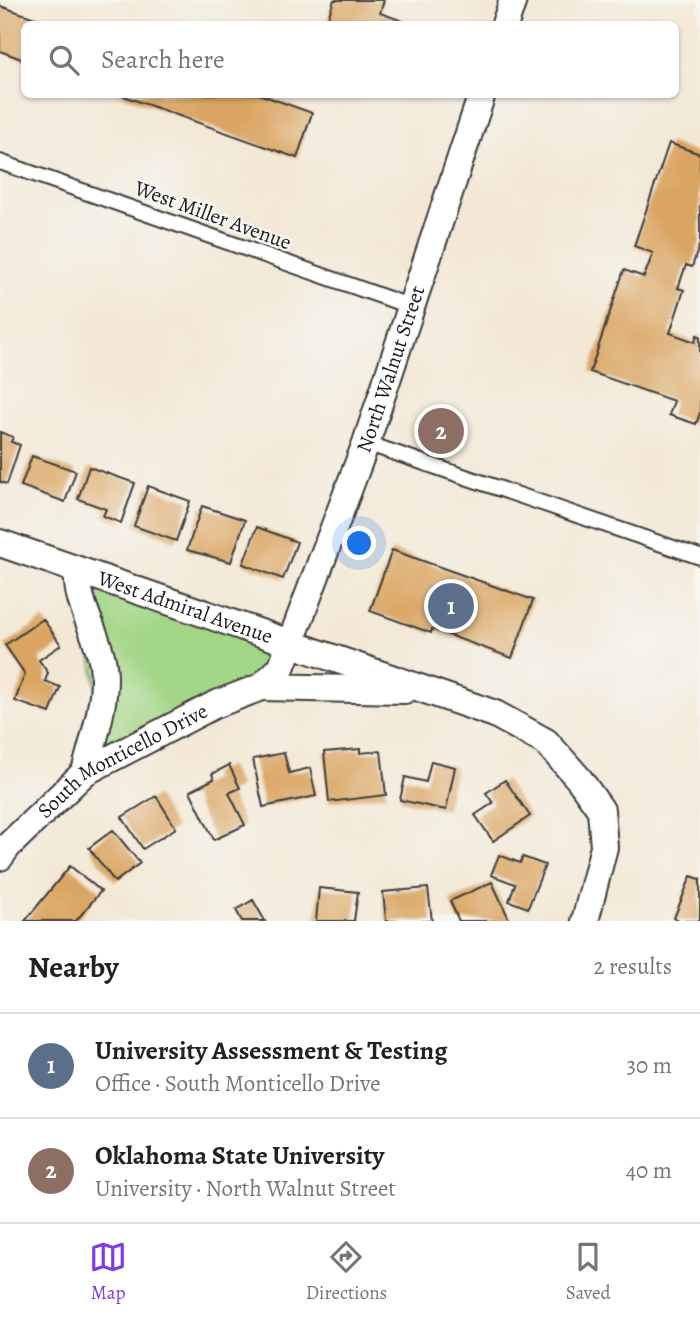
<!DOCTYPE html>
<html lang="en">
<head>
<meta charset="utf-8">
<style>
  :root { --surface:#fff; --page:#f6f6f6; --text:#222; --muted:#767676; --line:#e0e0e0; --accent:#7c3aed }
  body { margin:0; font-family:Alegreya,serif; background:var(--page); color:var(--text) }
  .you { position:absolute; left:360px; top:544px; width:24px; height:24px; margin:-18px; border:5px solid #fff; border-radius:50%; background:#1a73e8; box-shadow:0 0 0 10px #1a73e833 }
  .badge { display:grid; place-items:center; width:46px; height:46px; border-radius:50%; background:var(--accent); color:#fff; font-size:23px; font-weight:700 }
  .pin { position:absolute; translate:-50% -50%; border:4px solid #fff; box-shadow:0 2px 7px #0006 }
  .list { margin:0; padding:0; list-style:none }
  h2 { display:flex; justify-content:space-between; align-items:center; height:91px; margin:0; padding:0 28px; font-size:30px }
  h2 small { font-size:23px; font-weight:400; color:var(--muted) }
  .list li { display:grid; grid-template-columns:46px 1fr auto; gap:21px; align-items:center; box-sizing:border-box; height:105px; padding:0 28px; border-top:2px solid var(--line) }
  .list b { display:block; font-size:26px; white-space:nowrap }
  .list p { margin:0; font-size:23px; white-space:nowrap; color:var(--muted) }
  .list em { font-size:23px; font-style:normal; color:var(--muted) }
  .icon { flex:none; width:38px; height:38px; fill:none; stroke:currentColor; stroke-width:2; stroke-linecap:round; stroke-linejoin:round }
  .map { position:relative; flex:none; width:700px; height:921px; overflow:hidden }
  .search { position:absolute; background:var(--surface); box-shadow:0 2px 5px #0004; left:21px; right:21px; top:21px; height:77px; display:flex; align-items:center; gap:18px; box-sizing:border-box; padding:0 24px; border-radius:10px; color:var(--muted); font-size:26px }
  .sheet { height:301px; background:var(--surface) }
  nav { display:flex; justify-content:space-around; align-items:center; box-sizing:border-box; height:98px; border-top:2px solid var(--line); background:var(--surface); font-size:19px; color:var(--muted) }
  nav a { display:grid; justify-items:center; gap:4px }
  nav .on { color:var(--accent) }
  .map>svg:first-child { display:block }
  .green { fill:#a3d686; stroke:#607951; stroke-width:2 }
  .building { fill:#daa562 }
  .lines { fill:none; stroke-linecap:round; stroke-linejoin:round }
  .service-casing { stroke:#3c3b38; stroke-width:18 }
  .minor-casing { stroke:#3c3b38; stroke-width:30 }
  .service { stroke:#fff; stroke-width:14 }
  .minor { stroke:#fff; stroke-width:26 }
  .labels { text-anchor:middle; stroke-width:5; stroke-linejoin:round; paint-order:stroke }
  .street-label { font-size:21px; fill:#1c1c1c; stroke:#f6f6f2 }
</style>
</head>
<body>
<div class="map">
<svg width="700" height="921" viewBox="0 0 700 921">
  <rect width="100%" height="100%" fill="#f6f6f2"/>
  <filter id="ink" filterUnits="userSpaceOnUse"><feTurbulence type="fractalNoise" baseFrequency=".0143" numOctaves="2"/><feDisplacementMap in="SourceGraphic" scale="14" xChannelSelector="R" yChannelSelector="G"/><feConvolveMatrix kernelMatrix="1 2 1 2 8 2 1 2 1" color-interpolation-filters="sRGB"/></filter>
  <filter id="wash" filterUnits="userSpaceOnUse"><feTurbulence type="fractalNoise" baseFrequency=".00686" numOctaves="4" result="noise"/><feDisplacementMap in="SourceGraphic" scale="28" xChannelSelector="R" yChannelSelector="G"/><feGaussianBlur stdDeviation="1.57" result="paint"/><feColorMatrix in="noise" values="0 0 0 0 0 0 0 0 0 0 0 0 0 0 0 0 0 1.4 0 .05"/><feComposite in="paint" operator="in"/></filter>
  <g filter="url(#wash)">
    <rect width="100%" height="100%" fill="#f3e8d5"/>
    <path class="green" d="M78,571L291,643L281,668L85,772L100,712Z"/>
    <g id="blocks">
      <path class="building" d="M334,0H384L380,13L411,24H326Z
        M0,6L41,20L39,24H24V60L0,51Z
        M118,94H259L312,113L297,158Z
        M669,143L700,154V243L692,267L686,265L678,288L684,290L670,333L695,342L697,335L700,336V413L696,424L669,415L674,401L590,372L624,270L644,277L653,253L634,246Z
        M0,432L13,437L11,442L20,445L7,484L0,482Z
        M32,456L76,471L65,502L21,486Z
        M89,467L135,483L121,523L103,516L106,509L78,499Z
        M148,486L190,501L176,541L134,526Z
        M202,506L245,520L231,562L187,550Z
        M257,527L297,542L283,579L243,564Z
        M392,550L533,600L512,658L432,629L431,633L370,611Z
        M43,619L61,645L39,660L48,673L45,681L60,687L50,713L15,701L25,674L5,645Z
        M360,749V753L381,751L386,795L329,802L324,752Z
        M284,753L289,773L310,768L316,796L263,807L253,759Z
        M431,761L455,767L446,810L400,800L405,777L426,782Z
        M229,765L240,788L229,793L245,825L214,840L190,791L214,779L212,774Z
        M505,780L530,816L493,841L475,815L493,803L486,793Z
        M156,796L176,828L143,849L122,817Z
        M113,830L140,863L115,882L89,848Z
        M499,855L520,863L523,857L545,865L528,908L509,901L515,884L491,875Z
        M70,866L101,891L76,921H25Z
        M691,876L700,879V921H680L674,918Z
        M492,882L510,921H459L450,901Z
        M319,888L358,892L354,921H316Z
        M428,888L432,921H386L383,892Z
        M253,900L265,921H242L236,910Z"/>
    </g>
  </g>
  <g filter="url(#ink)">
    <use href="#blocks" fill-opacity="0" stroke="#3c3b38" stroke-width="2"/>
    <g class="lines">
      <defs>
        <path id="service" d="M0,162L412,307
          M366,443L700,557"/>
        <g id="minor">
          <path d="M505,24L513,0"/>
          <path id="s1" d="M0,543L495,714L546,742L579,779L601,810L604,847L585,921"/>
          <path d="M78,571C75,603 98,633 103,665C108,697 93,741 85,772"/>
          <path d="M261,687L404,690"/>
          <path id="s2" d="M0,857L8,846L85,772L214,705L261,687L281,668L366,443L482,94"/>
        </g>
      </defs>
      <use href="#service" class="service-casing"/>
      <use href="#minor" class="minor-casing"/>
      <use href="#service" class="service"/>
      <use href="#minor" class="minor"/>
    </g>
  </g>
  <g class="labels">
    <g class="street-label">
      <text transform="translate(213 215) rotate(20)" y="7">West Miller Avenue</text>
      <text dy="7" stroke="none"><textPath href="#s2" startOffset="662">North Walnut Street</textPath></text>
      <text dy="7" stroke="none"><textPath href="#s1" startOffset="196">West Admiral Avenue</textPath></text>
      <text dy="7" stroke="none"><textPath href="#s2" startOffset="158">South Monticello Drive</textPath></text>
    </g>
  </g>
</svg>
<div class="you"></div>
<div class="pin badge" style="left:451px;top:606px;background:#5c6f8a">1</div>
<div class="pin badge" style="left:441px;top:431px;background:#8d6e63">2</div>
<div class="search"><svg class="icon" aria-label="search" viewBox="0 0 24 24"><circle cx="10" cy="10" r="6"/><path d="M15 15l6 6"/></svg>Search here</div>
</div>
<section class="sheet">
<h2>Nearby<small>2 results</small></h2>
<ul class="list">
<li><span class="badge" style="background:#5c6f8a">1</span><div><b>University Assessment &amp; Testing</b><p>Office · South Monticello Drive</p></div><em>30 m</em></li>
<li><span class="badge" style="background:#8d6e63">2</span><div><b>Oklahoma State University</b><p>University · North Walnut Street</p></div><em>40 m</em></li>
</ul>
</section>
<nav>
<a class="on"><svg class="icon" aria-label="map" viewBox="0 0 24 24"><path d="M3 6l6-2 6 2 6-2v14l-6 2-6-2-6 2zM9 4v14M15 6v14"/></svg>Map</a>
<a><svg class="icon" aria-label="directions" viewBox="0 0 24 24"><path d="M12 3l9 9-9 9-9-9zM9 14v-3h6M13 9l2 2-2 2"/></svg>Directions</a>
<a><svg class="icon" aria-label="saved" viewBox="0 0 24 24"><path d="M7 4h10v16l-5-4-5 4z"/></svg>Saved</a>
</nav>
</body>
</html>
